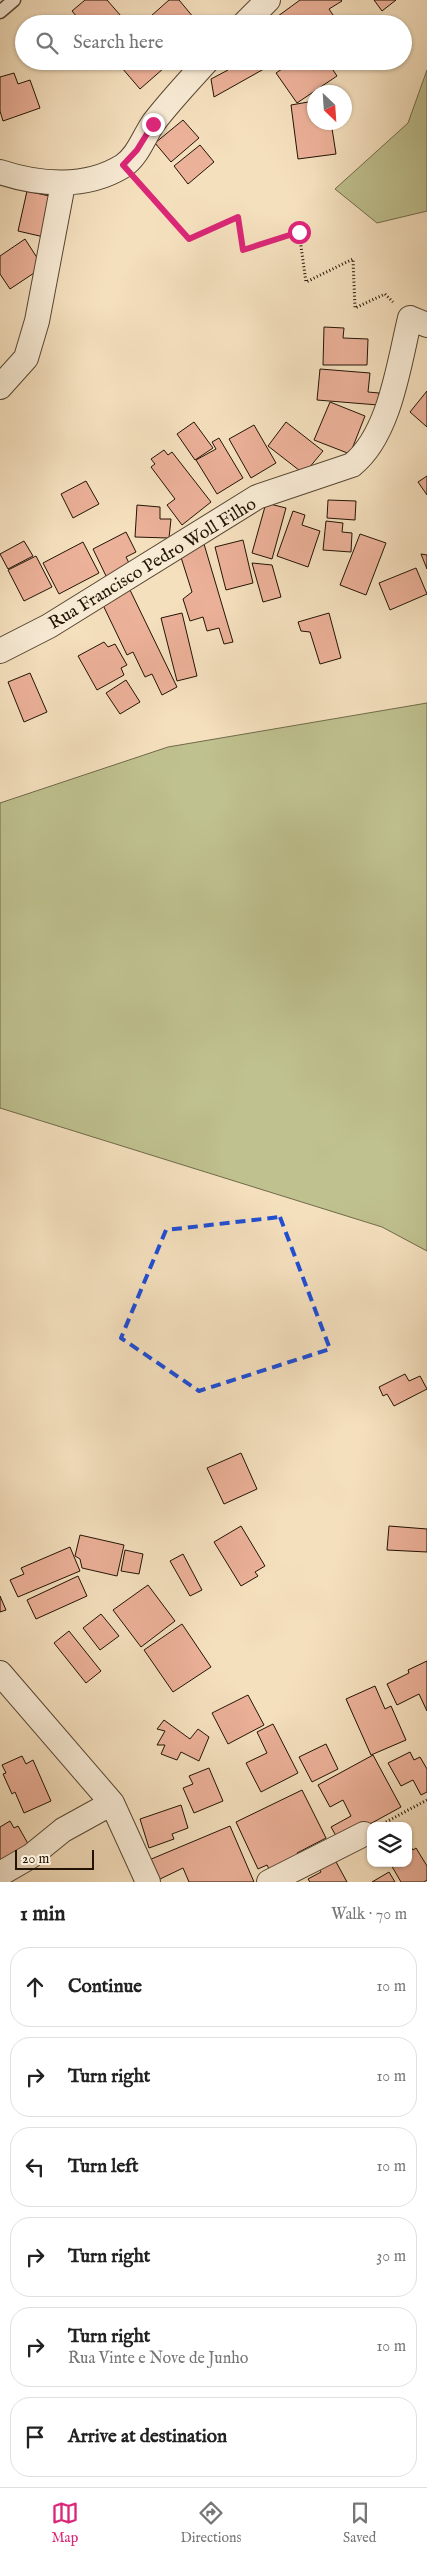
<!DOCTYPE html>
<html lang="en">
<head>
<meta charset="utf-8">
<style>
  :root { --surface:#fff; --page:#f2f2f2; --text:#222; --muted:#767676; --line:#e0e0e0; --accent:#db2777 }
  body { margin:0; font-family:"IM FELL English",serif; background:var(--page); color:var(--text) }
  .controls { position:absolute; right:15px; bottom:15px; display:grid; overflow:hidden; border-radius:10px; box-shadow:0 1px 4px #0004 }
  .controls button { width:45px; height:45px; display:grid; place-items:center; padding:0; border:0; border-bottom:1px solid var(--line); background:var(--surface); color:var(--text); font:25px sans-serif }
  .compass { position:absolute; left:307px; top:85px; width:45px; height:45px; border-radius:50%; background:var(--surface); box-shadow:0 1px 4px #0004; rotate:155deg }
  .scale { position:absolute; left:15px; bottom:12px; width:79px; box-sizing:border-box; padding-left:5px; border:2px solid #221304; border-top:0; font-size:14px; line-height:18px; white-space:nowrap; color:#221304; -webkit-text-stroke:4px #f8ebd5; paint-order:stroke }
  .stop { position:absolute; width:15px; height:15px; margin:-11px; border:4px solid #db2777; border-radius:50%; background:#fff }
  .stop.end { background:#db2777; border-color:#fff; box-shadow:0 1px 5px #0008 }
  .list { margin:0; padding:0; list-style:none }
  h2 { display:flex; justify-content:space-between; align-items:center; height:65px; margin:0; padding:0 20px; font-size:21px }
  h2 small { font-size:16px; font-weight:400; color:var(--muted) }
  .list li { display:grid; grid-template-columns:32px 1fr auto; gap:15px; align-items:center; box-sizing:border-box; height:80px; margin:0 10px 10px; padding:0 10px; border:1px solid var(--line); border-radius:20px }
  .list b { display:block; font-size:19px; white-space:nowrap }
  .list p { margin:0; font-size:16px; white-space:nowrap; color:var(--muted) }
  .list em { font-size:16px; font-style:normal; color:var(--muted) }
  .icon { flex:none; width:28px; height:28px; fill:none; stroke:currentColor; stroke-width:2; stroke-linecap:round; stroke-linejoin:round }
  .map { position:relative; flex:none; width:427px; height:1882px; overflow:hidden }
  .search { position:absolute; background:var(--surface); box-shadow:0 1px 4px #0004; left:15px; right:15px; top:15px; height:55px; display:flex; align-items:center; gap:12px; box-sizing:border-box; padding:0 18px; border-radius:28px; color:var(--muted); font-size:19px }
  .sheet { height:605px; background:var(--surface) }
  nav { display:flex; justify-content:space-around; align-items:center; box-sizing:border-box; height:70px; border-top:1px solid var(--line); background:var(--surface); font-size:14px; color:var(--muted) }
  nav a { display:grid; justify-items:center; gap:2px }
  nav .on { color:var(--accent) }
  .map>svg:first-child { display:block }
  .green { fill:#bfc18f; stroke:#706a4a }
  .building { fill:#ecb199; stroke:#221304 }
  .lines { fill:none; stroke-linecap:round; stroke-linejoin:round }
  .service-casing { stroke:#574632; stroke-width:15 }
  .minor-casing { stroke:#574632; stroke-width:26 }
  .path { stroke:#221304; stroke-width:3; stroke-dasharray:1 2.5; stroke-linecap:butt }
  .service { stroke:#f8ebd5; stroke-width:12 }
  .minor { stroke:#f8ebd5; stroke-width:24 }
  .route { stroke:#db2777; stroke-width:6 }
  .marked { fill:none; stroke:#1d4ed8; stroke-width:4; stroke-dasharray:10 6; stroke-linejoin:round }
  .labels { text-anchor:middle; stroke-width:4.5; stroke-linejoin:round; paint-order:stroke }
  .street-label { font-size:18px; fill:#221304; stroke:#f8ebd5 }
</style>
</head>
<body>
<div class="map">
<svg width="427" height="1882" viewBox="0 0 427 1882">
  <rect width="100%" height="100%" fill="#f5e0be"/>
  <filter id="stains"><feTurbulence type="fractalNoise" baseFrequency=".004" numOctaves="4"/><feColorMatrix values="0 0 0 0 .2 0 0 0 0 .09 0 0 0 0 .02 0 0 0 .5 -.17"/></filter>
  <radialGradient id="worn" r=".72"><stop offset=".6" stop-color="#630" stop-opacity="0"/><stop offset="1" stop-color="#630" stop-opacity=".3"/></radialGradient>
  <path class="green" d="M427,70V211L377,223L335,189L408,123Z
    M427,703V1251L382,1227L0,1108V803L168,747Z"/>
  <path class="building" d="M85,0H107L128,24H83L72,11Z
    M169,0H179L199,24H142Z
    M300,0H341L342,1L329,9L333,15L320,24H272L274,19Z
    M374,0H396L382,11Z
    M116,61H172L140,89Z
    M268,61L271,65L214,97L211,79L228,70L223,62Z
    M294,61H327L337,76L297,103L276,73Z
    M14,73L18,84L30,80L40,108L3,121L0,111V77Z
    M314,101V122H331L336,154L298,159L291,105Z
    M183,120L199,138L171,162L155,143Z
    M200,145L214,162L188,184L174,166Z
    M27,191L54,197L44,237L18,231Z
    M25,239L43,267L10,289L0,274V256Z
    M324,327L344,328L343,338L368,339L367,365H323Z
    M320,369L370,373L368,392L379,393L378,405L317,400Z
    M427,391V427L410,412Z
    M330,402L365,416L350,454L314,440Z
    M194,422L213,448L195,460L177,434Z
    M286,422L323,451L304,474L268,446Z
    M254,425L276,463L251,478L229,439Z
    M219,438L243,478L217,494L196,460L216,449L212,442Z
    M164,450L168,455L172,452L211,502L182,525L167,505L175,499L151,467L155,464L151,459Z
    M427,476V495L418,482Z
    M86,481L99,504L73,518L61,494Z
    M328,500L356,501L355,520L327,518Z
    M266,503L286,508L272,559L252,553Z
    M137,505L160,507V519H171L169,538L135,537Z
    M293,511L305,515L302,525L320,531L308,567L277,556Z
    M326,521L343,523L342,532L352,533L351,552L323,550Z
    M126,532L136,552L126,557L131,567L107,578L93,549Z
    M360,534L386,543L366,595L340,585Z
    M243,540L253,583L226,590L215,547Z
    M24,541L33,556L8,569L0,554Z
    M83,542L99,573L59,594L43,563Z
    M204,544L233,642L224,644L219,628L207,631L203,617L190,621L183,599L192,592L179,551Z
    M421,554L427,555V569Z
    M36,556L52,587L24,601L8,570Z
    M252,563L272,565L281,597L263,602Z
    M416,568L427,594L390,610L379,583Z
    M130,590L177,687L162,695L152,674L145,677L133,652L127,655L102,603Z
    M182,613L197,676L177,681L161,618Z
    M329,613L341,658L320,664L310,632L301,631L298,622Z
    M104,642L108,647L115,644L127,665L121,668L124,675L97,690L78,656Z
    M30,673L47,712L24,722L8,682Z
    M126,680L140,702L120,714L106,693Z
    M405,1374L409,1381L420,1376L427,1389L394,1406L387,1394L383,1396L379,1387Z
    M241,1453L257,1489L224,1504L207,1468Z
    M241,1526L265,1566L255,1572L258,1576L241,1586L214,1542Z
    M389,1526L427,1529V1552L387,1550Z
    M80,1535L124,1545L117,1576L82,1568L80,1559L75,1556Z
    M70,1547L80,1571L18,1597L10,1580L24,1574L21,1568Z
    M125,1550L143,1554L139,1574L121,1571Z
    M183,1554L202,1590L190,1596L170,1561Z
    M78,1576L87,1596L36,1619L27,1600Z
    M148,1585L175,1621L141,1647L113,1610Z
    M0,1596L6,1610L0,1612Z
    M101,1614L119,1636L100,1650L83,1628Z
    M182,1624L211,1667L173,1692L144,1650Z
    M69,1631L101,1671L86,1683L54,1643Z
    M427,1661V1711L419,1694L397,1705L387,1684L409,1673L408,1670Z
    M375,1686L385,1709L391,1706L406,1740L371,1755L346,1699Z
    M248,1695L264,1725L228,1744L212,1713Z
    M164,1720L190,1739L198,1729L209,1737L199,1761L181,1752L177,1760L161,1754L165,1745H157L165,1731L157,1729Z
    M273,1724L298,1773L261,1792L246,1763L267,1753L257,1732Z
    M326,1744L338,1769L312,1782L299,1757Z
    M410,1752L414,1760L420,1757L427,1769V1792L421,1795L413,1780L401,1786L388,1763Z
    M373,1755L401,1807L339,1841L331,1827L351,1816L343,1800L330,1807L318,1785Z
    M22,1756L26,1764L33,1760L51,1801L24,1813L15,1792L12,1794L3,1774L6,1773L2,1765Z
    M209,1768L223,1801L194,1813L183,1788L193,1784L189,1776Z
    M302,1790L326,1838L297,1853L301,1862L272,1875L267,1865L258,1869L236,1822Z
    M181,1805L188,1828L172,1834L174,1839L149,1848L140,1819Z
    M10,1821L14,1828L18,1826L31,1849L0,1867V1827Z
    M230,1826L254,1882H189L183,1868L158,1880L149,1860Z
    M408,1843L413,1850L416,1848L427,1866V1880L424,1882H401L390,1863H408Z
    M335,1860L347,1882H310L308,1879L321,1872L319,1868Z
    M389,1872L395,1882H372Z"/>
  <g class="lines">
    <defs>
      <path id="service" d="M0,12L14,0"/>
      <path id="minor" d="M244,24L268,0
        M0,172C39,185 86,189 123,166C138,156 144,136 154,122C170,101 189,81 207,61
        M0,387L26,358L37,321L63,184
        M0,651L49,626L257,497L352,465C390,435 399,363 410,318L427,325
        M0,1673L112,1803L148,1882
        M0,1874L31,1856L63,1830L112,1803
        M269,1882L364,1834"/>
    </defs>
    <use href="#service" class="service-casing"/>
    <use href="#minor" class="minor-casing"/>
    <path class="path" d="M139,183L189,239L238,217L243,250L299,232L306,282L353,259L355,308L385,294L393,302
      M386,1822L427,1800"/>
    <use href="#service" class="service"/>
    <use href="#minor" class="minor"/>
  </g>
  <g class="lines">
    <path class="route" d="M153,124L137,150L123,165L189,239L238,217L243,250L299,232"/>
  </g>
  <path class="marked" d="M280,1217L330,1349L199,1391L121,1338L166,1230Z"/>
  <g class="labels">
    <g class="street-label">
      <text transform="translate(152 563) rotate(-31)" y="6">Rua Francisco Pedro Woll Filho</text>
    </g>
  </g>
  <rect width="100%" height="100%" filter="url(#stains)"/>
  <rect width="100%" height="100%" fill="url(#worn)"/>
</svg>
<div class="controls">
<button><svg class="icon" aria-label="layers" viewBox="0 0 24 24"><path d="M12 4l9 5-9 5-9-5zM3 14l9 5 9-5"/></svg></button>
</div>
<svg class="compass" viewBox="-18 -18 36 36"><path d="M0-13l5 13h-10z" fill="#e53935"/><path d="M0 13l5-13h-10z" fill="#767676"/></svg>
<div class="scale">20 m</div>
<div class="stop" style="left:299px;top:232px"></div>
<div class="stop end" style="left:153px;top:124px"></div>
<div class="search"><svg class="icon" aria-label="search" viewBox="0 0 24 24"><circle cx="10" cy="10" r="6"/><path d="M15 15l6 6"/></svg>Search here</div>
</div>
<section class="sheet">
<h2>1 min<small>Walk · 70 m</small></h2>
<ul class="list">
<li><svg class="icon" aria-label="ahead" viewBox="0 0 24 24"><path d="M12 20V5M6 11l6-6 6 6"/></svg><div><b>Continue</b></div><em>10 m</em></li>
<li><svg class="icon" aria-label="right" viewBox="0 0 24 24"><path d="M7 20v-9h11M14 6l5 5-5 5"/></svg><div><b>Turn right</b></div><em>10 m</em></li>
<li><svg class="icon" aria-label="left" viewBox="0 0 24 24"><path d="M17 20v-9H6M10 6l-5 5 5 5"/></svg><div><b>Turn left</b></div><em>10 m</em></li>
<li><svg class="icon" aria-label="right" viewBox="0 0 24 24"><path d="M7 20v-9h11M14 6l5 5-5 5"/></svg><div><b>Turn right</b></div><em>30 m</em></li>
<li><svg class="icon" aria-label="right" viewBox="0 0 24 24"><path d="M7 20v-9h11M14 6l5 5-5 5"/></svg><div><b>Turn right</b><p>Rua Vinte e Nove de Junho</p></div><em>10 m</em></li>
<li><svg class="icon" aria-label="arrive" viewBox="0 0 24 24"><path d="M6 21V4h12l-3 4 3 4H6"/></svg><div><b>Arrive at destination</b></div></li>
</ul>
</section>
<nav>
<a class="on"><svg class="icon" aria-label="map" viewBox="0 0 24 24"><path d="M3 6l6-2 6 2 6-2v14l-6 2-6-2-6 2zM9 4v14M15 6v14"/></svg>Map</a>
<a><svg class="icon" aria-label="directions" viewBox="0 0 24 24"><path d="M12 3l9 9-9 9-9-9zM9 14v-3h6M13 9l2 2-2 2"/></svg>Directions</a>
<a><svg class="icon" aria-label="saved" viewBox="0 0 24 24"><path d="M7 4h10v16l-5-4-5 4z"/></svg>Saved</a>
</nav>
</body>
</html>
